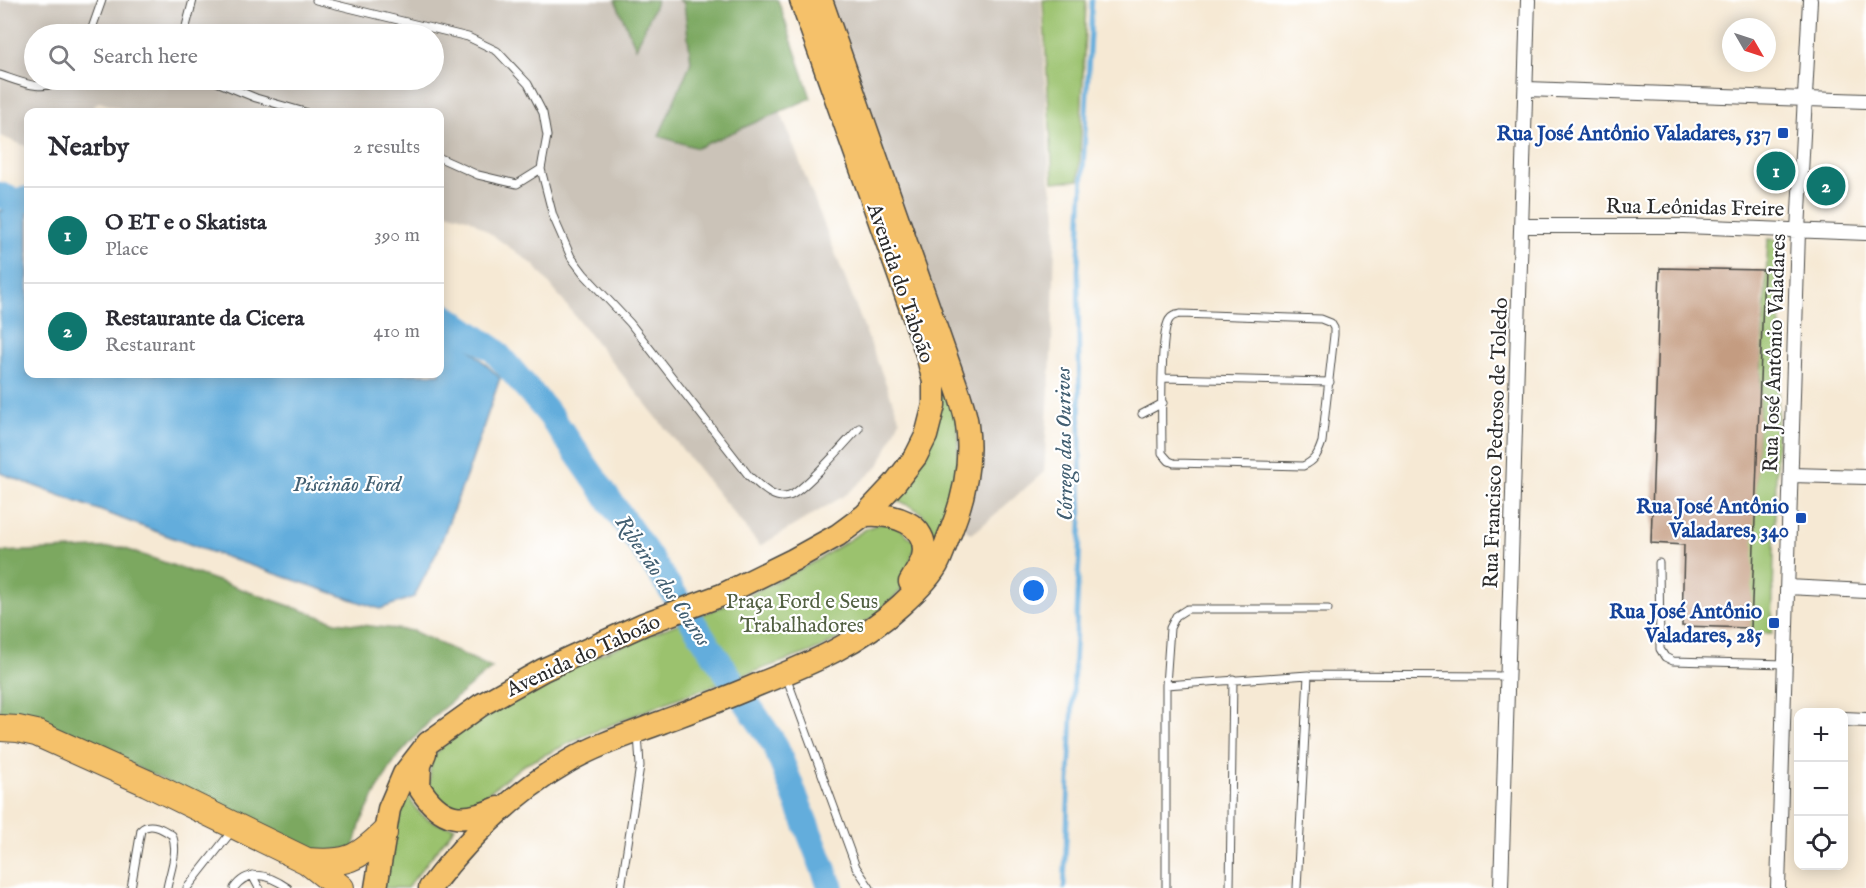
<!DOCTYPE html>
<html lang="en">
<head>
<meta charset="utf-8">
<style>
  :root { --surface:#fff; --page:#f2f2f3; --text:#2b2b33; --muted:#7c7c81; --line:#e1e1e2; --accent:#0f766e }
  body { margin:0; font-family:"IM FELL English",serif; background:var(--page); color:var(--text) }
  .controls { position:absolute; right:18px; bottom:18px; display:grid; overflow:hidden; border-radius:12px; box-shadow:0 3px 15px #0003 }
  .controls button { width:54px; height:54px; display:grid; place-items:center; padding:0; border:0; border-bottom:2px solid var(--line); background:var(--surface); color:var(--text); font:30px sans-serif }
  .compass { position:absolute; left:1722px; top:18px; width:54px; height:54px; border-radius:50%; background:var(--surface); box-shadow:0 3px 15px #0003; rotate:129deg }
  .you { position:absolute; left:1034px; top:591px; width:21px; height:21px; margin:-15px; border:4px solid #fff; border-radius:50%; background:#1a73e8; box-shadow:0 0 0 9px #1a73e833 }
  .badge { display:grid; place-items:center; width:39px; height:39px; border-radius:50%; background:var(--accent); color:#fff; font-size:20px; font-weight:700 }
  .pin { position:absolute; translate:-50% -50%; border:3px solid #fff; box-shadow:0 2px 6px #0006 }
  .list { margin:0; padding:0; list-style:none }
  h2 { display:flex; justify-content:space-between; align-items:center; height:78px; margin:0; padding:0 24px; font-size:26px }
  h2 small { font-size:20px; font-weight:400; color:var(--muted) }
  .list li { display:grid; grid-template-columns:39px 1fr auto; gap:18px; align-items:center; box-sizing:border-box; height:96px; padding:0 24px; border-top:2px solid var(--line) }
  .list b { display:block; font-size:22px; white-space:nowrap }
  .list p { margin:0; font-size:20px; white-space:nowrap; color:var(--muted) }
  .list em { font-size:20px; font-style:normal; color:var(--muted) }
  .icon { flex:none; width:33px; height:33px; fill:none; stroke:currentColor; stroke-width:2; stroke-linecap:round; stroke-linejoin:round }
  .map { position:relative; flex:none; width:1866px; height:888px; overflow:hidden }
  .search { position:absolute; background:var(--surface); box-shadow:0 3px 15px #0003; left:24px; top:24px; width:420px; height:66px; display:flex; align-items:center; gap:15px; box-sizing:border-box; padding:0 21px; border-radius:33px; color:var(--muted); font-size:22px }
  .panel { position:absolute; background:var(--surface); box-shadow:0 3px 15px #0003; left:24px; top:108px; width:420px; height:270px; border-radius:12px }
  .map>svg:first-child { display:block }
  .industrial { fill:#cbc3b8; fill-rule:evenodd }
  .green { fill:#9bc26e; stroke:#63764c; stroke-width:1.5 }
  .forest { fill:#7ca861; stroke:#546a46; stroke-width:1.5 }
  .water { fill:#64addc; stroke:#486c84; stroke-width:1.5 }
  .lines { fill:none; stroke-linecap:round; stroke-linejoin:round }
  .stream { stroke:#64addc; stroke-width:4.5 }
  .river { stroke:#64addc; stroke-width:26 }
  .building { fill:#c49c81 }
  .lane-casing { stroke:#494844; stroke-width:9 }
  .street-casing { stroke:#494844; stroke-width:16 }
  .primary-casing { stroke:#494844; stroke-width:25 }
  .highway-casing { stroke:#494844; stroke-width:28 }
  .lane { stroke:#fff; stroke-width:7 }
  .street { stroke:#fff; stroke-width:14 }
  .primary { stroke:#f5c16b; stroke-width:22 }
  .highway { stroke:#f5c16b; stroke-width:26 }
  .transit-dot { fill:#1a4fb4; stroke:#fff; stroke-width:2 }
  .labels { text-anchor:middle; stroke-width:4.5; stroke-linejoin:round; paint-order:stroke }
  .transit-label { font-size:21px; font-weight:bold; fill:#164399; stroke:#fff; text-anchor:end }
  .street-label { font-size:21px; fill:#2b2b2b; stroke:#fff }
  .park-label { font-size:21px; fill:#526042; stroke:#fff }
  .water-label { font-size:22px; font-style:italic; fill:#425f72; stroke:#fff }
</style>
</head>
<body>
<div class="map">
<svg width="1866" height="888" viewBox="0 0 1866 888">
  <rect width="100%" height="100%" fill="#fff"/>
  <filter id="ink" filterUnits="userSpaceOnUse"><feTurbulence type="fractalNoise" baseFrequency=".0167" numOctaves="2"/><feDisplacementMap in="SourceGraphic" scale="12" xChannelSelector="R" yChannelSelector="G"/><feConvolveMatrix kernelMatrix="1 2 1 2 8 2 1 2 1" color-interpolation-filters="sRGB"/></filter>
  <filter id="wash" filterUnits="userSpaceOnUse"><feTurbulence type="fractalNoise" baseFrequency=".008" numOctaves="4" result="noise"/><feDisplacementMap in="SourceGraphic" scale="24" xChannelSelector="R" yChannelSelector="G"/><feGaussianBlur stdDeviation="1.35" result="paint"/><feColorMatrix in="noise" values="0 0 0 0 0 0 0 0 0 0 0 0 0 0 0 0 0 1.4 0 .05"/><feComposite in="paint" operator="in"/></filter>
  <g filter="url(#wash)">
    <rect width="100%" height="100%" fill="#f6e9d4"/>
    <path class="industrial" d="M0,0H737L900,420L879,466L847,494L760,546L534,265L470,219L440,210V112H132L99,102L87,112H28V147L0,136ZM34,34H434V80H34Z
      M826,0H1041L1050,180L1056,212L1052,341L1044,472L976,531L971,533L967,531L965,527L969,508Z"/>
    <path class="green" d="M1043,0H1086L1079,180L1053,182Z
      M1768,239L1782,240L1772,633L1748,634Z
      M945,372L957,412L959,485L934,544C932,514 915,505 888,499Z
      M894,523L916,543L902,589L876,616L822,648L675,699L586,735L522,766L479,800L468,806L457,808H446L429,789L431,760L442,746L471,724L556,674L603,653L723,606L765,587L814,562L866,529L878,524Z
      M409,778C409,784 409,791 410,797C416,817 436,825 455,827L407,888H380Z"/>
    <path class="forest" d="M615,0H657L636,48Z
      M679,0H778L811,98L697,148L659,136L691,62L684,3Z
      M120,547L336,622L413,631L492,668L436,714L395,760L377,790L361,822L354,848L316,853L29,716L0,719V552Z"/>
    <path class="water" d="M28,207V374H440V327L462,341L500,378L470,466L438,550L414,597L380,609L208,551L0,473V211Z"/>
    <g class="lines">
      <path class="stream" d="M1064,888L1081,522L1078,270L1092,0"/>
      <path class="river" d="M0,195L15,201L28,199
        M440,313L494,350L550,415L643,548L775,745L831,888"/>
    </g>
    <g id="blocks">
      <path class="building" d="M1660,268L1764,270L1751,628L1682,626L1684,545L1651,543Z"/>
    </g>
  </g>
  <g filter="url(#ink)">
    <use href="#blocks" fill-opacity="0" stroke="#494844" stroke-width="1.5"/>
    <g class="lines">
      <defs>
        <path id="lane" d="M316,0L468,37L497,51L528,84L543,113L547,136L541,169L553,216L571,257L584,274L630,323L749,476C760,485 773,501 789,496C803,492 846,442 859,428
          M90,34L102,0
          M184,34L193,0
          M0,75C24,83 41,92 64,80
          M212,80L256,98L305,112
          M440,158L478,175L517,184L541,169
          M1181,314L1321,319L1331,323L1334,328V335L1322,442C1318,454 1315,461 1303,466L1174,463L1169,461L1162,453C1162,429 1159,336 1169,320C1172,315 1176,315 1181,314Z
          M1163,378L1330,382
          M1142,414L1163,403
          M1659,563L1660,649L1665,657L1673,661L1786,664
          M786,676L856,867L870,888
          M1166,685L1170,628L1176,616L1187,609H1328
          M252,875L259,888
          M131,888L141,830C150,821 163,829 172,835C179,851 170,871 167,888
          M187,888L232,831
          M234,888C249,867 271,876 288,888
          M621,888L640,766L638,733
          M1166,888V685L1308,675L1508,676
          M1230,888L1233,679
          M1297,888L1308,675"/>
        <path id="street" d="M1527,89L1866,101
          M1522,226H1684L1866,233
          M1791,475L1866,477
          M1788,587L1866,591
          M1844,719L1866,720
          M1501,888L1528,0
          M1778,888L1798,231L1810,0"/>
        <path id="primary" d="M865,515C890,513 931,522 923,557C921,565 915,574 910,582
          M425,753L420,765L419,787C441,822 462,824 498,808
          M376,888L389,809L404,774L428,743L481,705L543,670L644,624L722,595L793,560L838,535L865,515L895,483L916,456L926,436L934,405V382L927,354L801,0
          M430,888C469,837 513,793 569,761C598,744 631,734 662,722C694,710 727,698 759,684C810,664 860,643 901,605C914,593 928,580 937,565C943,554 946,542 951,531C964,498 972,461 967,425C966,415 962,404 959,394L821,0"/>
        <path id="highway" d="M0,728L18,729L36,733L147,783L307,861L341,888
          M307,861C346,864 356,860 384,833"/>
      </defs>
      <use href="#lane" class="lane-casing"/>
      <use href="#street" class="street-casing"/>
      <use href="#primary" class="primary-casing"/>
      <use href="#highway" class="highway-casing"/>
      <use href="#lane" class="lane"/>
      <use href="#street" class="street"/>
      <use href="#primary" class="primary"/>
      <use href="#highway" class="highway"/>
    </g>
  </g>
  <g class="transit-dot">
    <rect x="1777" y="127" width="12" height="12" rx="3"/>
    <rect x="1795" y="512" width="12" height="12" rx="3"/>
    <rect x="1768" y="617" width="12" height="12" rx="3"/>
  </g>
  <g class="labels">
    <g class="transit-label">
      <text x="1771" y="140">Rua José Antônio Valadares, 537</text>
      <text x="1789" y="513">Rua José Antônio<tspan x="1789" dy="24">Valadares, 340</tspan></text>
      <text x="1762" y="618">Rua José Antônio<tspan x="1762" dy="24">Valadares, 285</tspan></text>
    </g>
    <g class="street-label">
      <text transform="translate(1695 207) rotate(1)" y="7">Rua Leônidas Freire</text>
      <text transform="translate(901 283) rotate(71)" y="7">Avenida do Taboão</text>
      <text transform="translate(1774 353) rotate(-88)" y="7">Rua José Antônio Valadares</text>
      <text transform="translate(1495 443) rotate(-88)" y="7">Rua Francisco Pedroso de Toledo</text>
      <text transform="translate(583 655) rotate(-25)" y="7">Avenida do Taboão</text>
    </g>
    <g class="park-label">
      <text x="802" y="608">Praça Ford e Seus<tspan x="802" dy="24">Trabalhadores</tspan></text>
    </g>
    <g class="water-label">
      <text transform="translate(1063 444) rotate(-91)" y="8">Córrego das Ourives</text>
      <text x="347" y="491">Piscinão Ford</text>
      <text transform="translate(664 580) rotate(56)" y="8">Ribeirão dos Couros</text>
    </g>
  </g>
</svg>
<div class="controls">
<button>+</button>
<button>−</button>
<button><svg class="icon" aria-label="locate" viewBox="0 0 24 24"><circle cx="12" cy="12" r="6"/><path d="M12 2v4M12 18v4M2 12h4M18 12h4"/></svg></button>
</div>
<svg class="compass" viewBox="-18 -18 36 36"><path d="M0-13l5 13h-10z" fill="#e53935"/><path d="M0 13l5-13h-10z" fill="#7c7c81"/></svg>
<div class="you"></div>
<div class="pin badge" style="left:1776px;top:171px">1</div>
<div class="pin badge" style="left:1826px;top:186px">2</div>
<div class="search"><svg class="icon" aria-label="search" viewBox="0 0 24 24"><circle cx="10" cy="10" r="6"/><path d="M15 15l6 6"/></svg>Search here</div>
<section class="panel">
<h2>Nearby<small>2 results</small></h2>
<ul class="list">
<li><span class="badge">1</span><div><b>O ET e o Skatista</b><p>Place</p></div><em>390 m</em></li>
<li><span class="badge">2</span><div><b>Restaurante da Cicera</b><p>Restaurant</p></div><em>410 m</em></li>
</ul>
</section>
</div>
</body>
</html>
